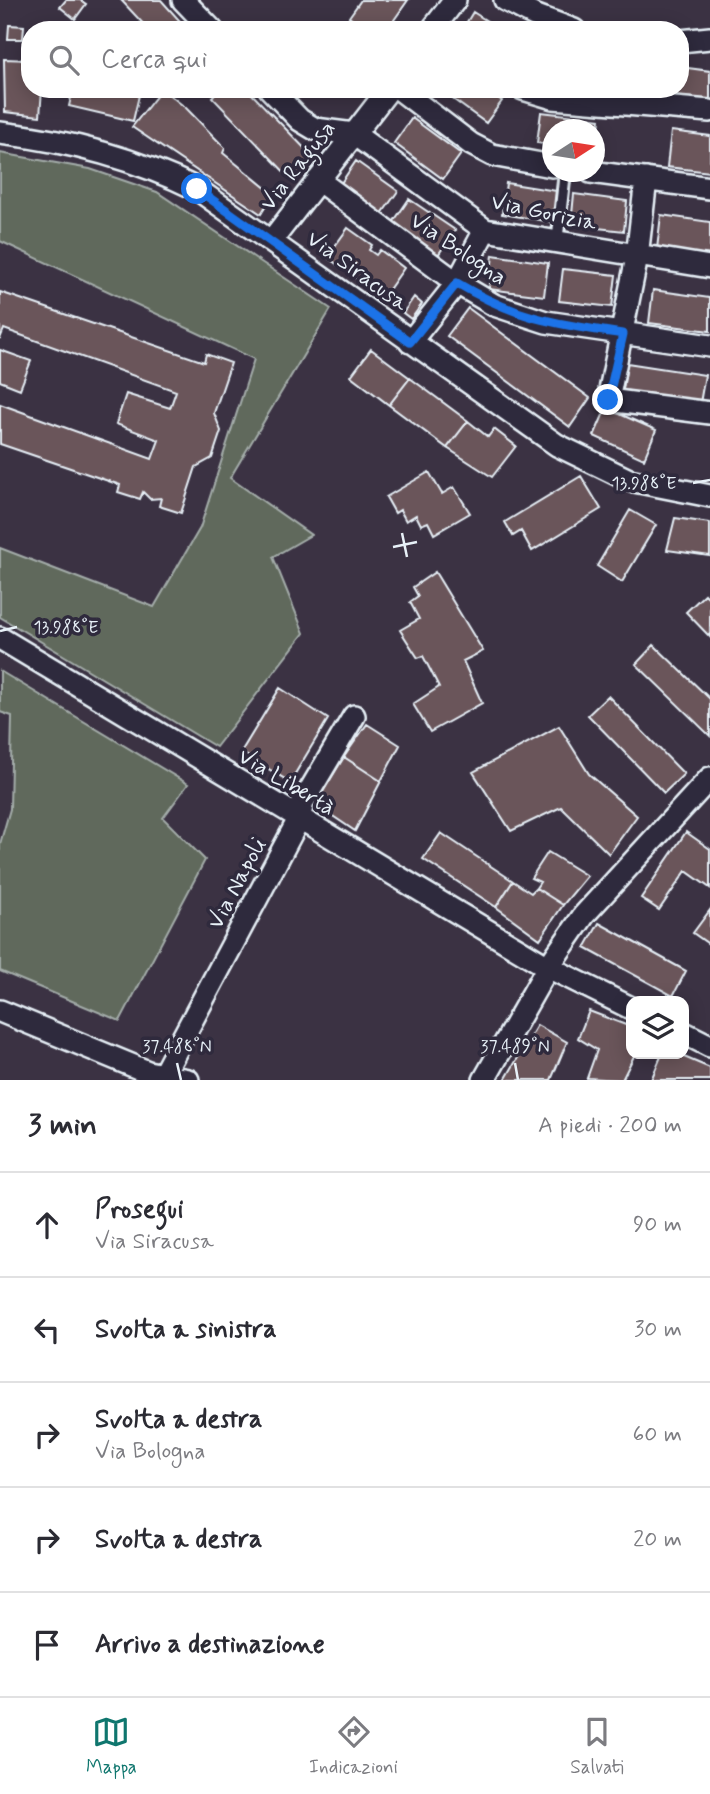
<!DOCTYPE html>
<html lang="it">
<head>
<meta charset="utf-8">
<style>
  :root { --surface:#fff; --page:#f7f7f7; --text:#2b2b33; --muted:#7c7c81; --line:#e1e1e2; --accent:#0f766e }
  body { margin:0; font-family:Mynerve,sans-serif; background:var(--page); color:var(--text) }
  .controls { position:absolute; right:21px; bottom:21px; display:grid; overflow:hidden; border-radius:14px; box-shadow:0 4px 18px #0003 }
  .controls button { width:63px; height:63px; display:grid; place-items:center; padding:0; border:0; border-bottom:2px solid var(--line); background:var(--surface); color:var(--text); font:35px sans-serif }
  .compass { position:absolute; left:542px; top:119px; width:63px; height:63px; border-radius:50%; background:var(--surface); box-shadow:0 4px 18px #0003; rotate:78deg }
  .stop { position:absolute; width:21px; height:21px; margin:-16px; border:5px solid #1a73e8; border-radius:50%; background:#fff }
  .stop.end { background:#1a73e8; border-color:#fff; box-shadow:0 2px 7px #0008 }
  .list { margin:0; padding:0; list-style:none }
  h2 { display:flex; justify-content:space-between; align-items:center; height:91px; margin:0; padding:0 28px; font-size:30px }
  h2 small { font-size:23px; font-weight:400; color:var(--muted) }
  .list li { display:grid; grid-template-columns:46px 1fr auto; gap:21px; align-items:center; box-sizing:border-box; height:105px; padding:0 28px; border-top:2px solid var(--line) }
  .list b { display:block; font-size:26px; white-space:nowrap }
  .list p { margin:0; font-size:23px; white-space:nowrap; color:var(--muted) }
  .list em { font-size:23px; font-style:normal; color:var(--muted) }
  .icon { flex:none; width:38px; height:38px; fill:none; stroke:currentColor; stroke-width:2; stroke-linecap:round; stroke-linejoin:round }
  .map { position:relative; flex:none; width:710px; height:1080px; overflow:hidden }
  .search { position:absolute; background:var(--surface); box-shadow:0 4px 18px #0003; left:21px; right:21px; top:21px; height:77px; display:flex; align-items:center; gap:18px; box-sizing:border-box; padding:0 24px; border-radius:28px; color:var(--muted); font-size:26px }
  .sheet { height:616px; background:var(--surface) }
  nav { display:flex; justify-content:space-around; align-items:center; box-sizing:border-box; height:98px; border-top:2px solid var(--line); background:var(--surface); font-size:19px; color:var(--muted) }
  nav a { display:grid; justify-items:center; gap:4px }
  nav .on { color:var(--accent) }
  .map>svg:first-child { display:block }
  .green { fill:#61695c; stroke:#a4adaa; stroke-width:2 }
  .building { fill:#6a545a; stroke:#e8f1f8; stroke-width:2 }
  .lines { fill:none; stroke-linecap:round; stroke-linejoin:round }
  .lane-casing { stroke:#e8f1f8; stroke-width:16 }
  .street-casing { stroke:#e8f1f8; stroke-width:26 }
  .lane { stroke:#2f2a3d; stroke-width:10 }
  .street { stroke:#2f2a3d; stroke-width:21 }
  .route { stroke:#1a73e8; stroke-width:9 }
  .ticks { fill:none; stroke:#e8f1f8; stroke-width:2.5 }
  .labels { text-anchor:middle; stroke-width:7; stroke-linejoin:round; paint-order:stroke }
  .street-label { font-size:23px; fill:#e8f1f8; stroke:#2f2a3d }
  .ticks-label { font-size:18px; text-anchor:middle; fill:#e8f1f8; stroke:#2f2a3d; stroke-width:7; stroke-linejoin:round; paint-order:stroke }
</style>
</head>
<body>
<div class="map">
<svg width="710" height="1080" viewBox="0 0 710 1080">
  <rect width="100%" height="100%" fill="#3b3243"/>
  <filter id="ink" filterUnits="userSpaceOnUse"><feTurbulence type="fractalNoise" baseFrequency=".0143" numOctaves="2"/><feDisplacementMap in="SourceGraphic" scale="14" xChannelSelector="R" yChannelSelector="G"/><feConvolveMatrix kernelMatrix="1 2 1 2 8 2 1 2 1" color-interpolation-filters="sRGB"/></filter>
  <g filter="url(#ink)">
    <path class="green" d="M0,153L90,169L157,192L331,309L230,478L311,535L273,557L304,633L216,747L0,617V548L154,607L200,528L254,359L0,241Z
      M0,671L188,784L163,818L205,860L120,1021L0,971V844L10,809L12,716L0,712Z"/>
    <path class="building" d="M66,0H80L86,4L75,19L60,7Z
      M121,0H161L188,30H149Z
      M361,0H408L387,30H366L349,17Z
      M473,12L501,30H462Z
      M9,25L24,26L23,39H8Z
      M4,59L30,60V89H42L40,116L5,112Z
      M680,67L710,71V104L676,99L677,89H680Z
      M73,89L140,91L133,121L69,106Z
      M162,89L186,108L225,148L223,153L273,194L261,214L132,127Z
      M219,89H247L315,159L293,181L212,97Z
      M439,89H486L502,101L486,123Z
      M541,112L600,119L597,150L594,130H552V145L537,143Z
      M412,118L461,154L443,179L394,143Z
      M671,131L710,136V172L667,167Z
      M356,161L398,191L381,215L339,186Z
      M506,183L557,191L553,222L502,214Z
      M574,194L627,201L624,231L571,225Z
      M409,199L455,230L438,255L392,224Z
      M661,215L710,222V255L657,249Z
      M348,228L372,245L369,250L376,255L380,250L404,268L383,298L327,257Z
      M493,255L548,263L544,296L489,289Z
      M563,269L616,275L612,307L559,301Z
      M653,290L710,298V331L649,323Z
      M0,292L204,362L206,354L231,363L214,413L221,431L212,458L196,467L181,513L159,506L161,498L150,499L143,492L140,499L118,492L120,485L0,444V404L152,459L159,440L116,424L126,394L170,408L176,391L4,329L0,339Z
      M414,297L422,304L411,319L403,313Z
      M468,308L590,398L570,427L447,336Z
      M371,349L410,378L389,405L351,376Z
      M0,350L31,361L20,389L0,381Z
      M627,363L705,375L700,403L623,390Z
      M410,378L468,421L447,448L389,405Z
      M606,408L656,430L644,459L594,436Z
      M468,421L488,437L494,429L516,446L492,477L447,448Z
      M429,472L442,494L454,487L470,513L434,534L428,522L421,525L416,515L406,521L400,510L395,513L386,497Z
      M581,476L601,509L532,551L521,531L513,536L505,522Z
      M630,510L656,525L622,582L597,566Z
      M675,518L710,523V556L667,550Z
      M435,572L483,651L463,661L482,703L430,732L413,704L439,687L423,656L418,658L400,630L419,619L410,602L418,596L413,587Z
      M705,594L710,599V637L686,612Z
      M654,645L710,699V736L636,664Z
      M280,688L328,719L290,782L241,752Z
      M608,696L684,774L664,793L588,715Z
      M367,724L400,745L381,781L344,757Z
      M559,726L589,774L637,816L609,854L561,807L511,831L473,772Z
      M344,757L381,781L355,831L315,804Z
      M686,832L710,849V888L686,871L659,910L641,898Z
      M441,833L513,881L496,907L423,859Z
      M548,852L587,876L563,905L536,888L540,882L531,878Z
      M513,881L531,893L536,888L563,905L540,939L496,907Z
      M710,910V945L693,933Z
      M599,923L686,971L673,996L585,948Z
      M589,1011L631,1027V1054H635L622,1080L587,1078L597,1050L578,1038Z
      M537,1025L567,1042L551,1080H505Z
      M662,1054H677L710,1068V1080H651Z"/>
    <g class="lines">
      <defs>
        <path id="lane" d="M557,243L565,172"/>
        <path id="street" d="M183,0L212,30
          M505,0L534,15L574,30
          M432,30L455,0
          M680,41L710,38
          M270,89L300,120L315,129L354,134L485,230L710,267
          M399,89L471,144L492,155L552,166
          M523,89L553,98L710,111
          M0,133C70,141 134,158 197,189L557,445L629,480L710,496
          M591,172L710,188
          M646,179L637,257L608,400L710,413
          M318,180L457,283L494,305L546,322L710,346
          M272,240L389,89
          M410,342L457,283L485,230
          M0,638L548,967L631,1008
          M0,1011L148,1072L188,1080
          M684,1033L710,1046
          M163,1075L299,819L303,802L354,716
          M484,1080L548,967L584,915L710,778"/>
      </defs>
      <use href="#lane" class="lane-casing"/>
      <use href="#street" class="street-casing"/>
      <use href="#lane" class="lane"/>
      <use href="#street" class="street"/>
    </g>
  </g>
  <g class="lines" filter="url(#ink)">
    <path class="route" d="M197,189L410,342L457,283C517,319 556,324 623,334L608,400"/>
  </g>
  <path class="ticks" d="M693,483L710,480M402,533L407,557M393,547L417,542M0,631L17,627M177,1063L181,1080M515,1063L518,1080"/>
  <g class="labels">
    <g class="street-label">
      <text transform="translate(297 165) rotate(-52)" y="8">Via Ragusa</text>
      <text transform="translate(544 211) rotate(12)" y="8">Via Gorizia</text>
      <text transform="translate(459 248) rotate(34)" y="8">Via Bologna</text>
      <text transform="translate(358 270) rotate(36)" y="8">Via Siracusa</text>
      <text transform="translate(287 781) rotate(31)" y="8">Via Libertà</text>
      <text transform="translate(236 883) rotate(-62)" y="8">Via Napoli</text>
    </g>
  </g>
  <g class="ticks-label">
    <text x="644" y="489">13.988°E</text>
    <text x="66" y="633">13.988°E</text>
    <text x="177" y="1052">37.488°N</text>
    <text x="515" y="1052">37.489°N</text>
  </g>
</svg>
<div class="controls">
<button><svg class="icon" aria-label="layers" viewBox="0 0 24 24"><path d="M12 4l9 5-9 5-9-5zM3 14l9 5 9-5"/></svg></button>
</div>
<svg class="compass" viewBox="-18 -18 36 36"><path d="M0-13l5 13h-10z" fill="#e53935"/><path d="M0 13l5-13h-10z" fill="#7c7c81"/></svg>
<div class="stop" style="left:197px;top:189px"></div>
<div class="stop end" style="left:608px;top:400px"></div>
<div class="search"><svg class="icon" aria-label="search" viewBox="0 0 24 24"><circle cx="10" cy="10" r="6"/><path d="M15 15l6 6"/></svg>Cerca qui</div>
</div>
<section class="sheet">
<h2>3 min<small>A piedi · 200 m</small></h2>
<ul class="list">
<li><svg class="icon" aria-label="ahead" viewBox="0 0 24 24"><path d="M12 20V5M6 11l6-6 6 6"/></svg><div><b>Prosegui</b><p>Via Siracusa</p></div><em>90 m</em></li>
<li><svg class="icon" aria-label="left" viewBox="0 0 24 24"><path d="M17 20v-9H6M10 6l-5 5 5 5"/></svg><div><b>Svolta a sinistra</b></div><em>30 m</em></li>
<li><svg class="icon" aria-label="right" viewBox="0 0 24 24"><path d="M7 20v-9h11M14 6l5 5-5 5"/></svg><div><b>Svolta a destra</b><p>Via Bologna</p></div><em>60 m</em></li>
<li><svg class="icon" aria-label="right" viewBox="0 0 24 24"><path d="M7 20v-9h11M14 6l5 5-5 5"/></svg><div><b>Svolta a destra</b></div><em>20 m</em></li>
<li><svg class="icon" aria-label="arrive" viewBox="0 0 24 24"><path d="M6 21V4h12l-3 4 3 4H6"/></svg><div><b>Arrivo a destinazione</b></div></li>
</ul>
</section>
<nav>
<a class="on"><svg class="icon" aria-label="map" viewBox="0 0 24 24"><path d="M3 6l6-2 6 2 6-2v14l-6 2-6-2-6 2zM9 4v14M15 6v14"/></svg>Mappa</a>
<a><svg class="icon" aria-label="directions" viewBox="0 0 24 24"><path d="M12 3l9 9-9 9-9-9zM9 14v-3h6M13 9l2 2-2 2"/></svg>Indicazioni</a>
<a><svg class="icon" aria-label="saved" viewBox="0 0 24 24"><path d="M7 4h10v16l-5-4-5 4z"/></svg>Salvati</a>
</nav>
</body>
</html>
